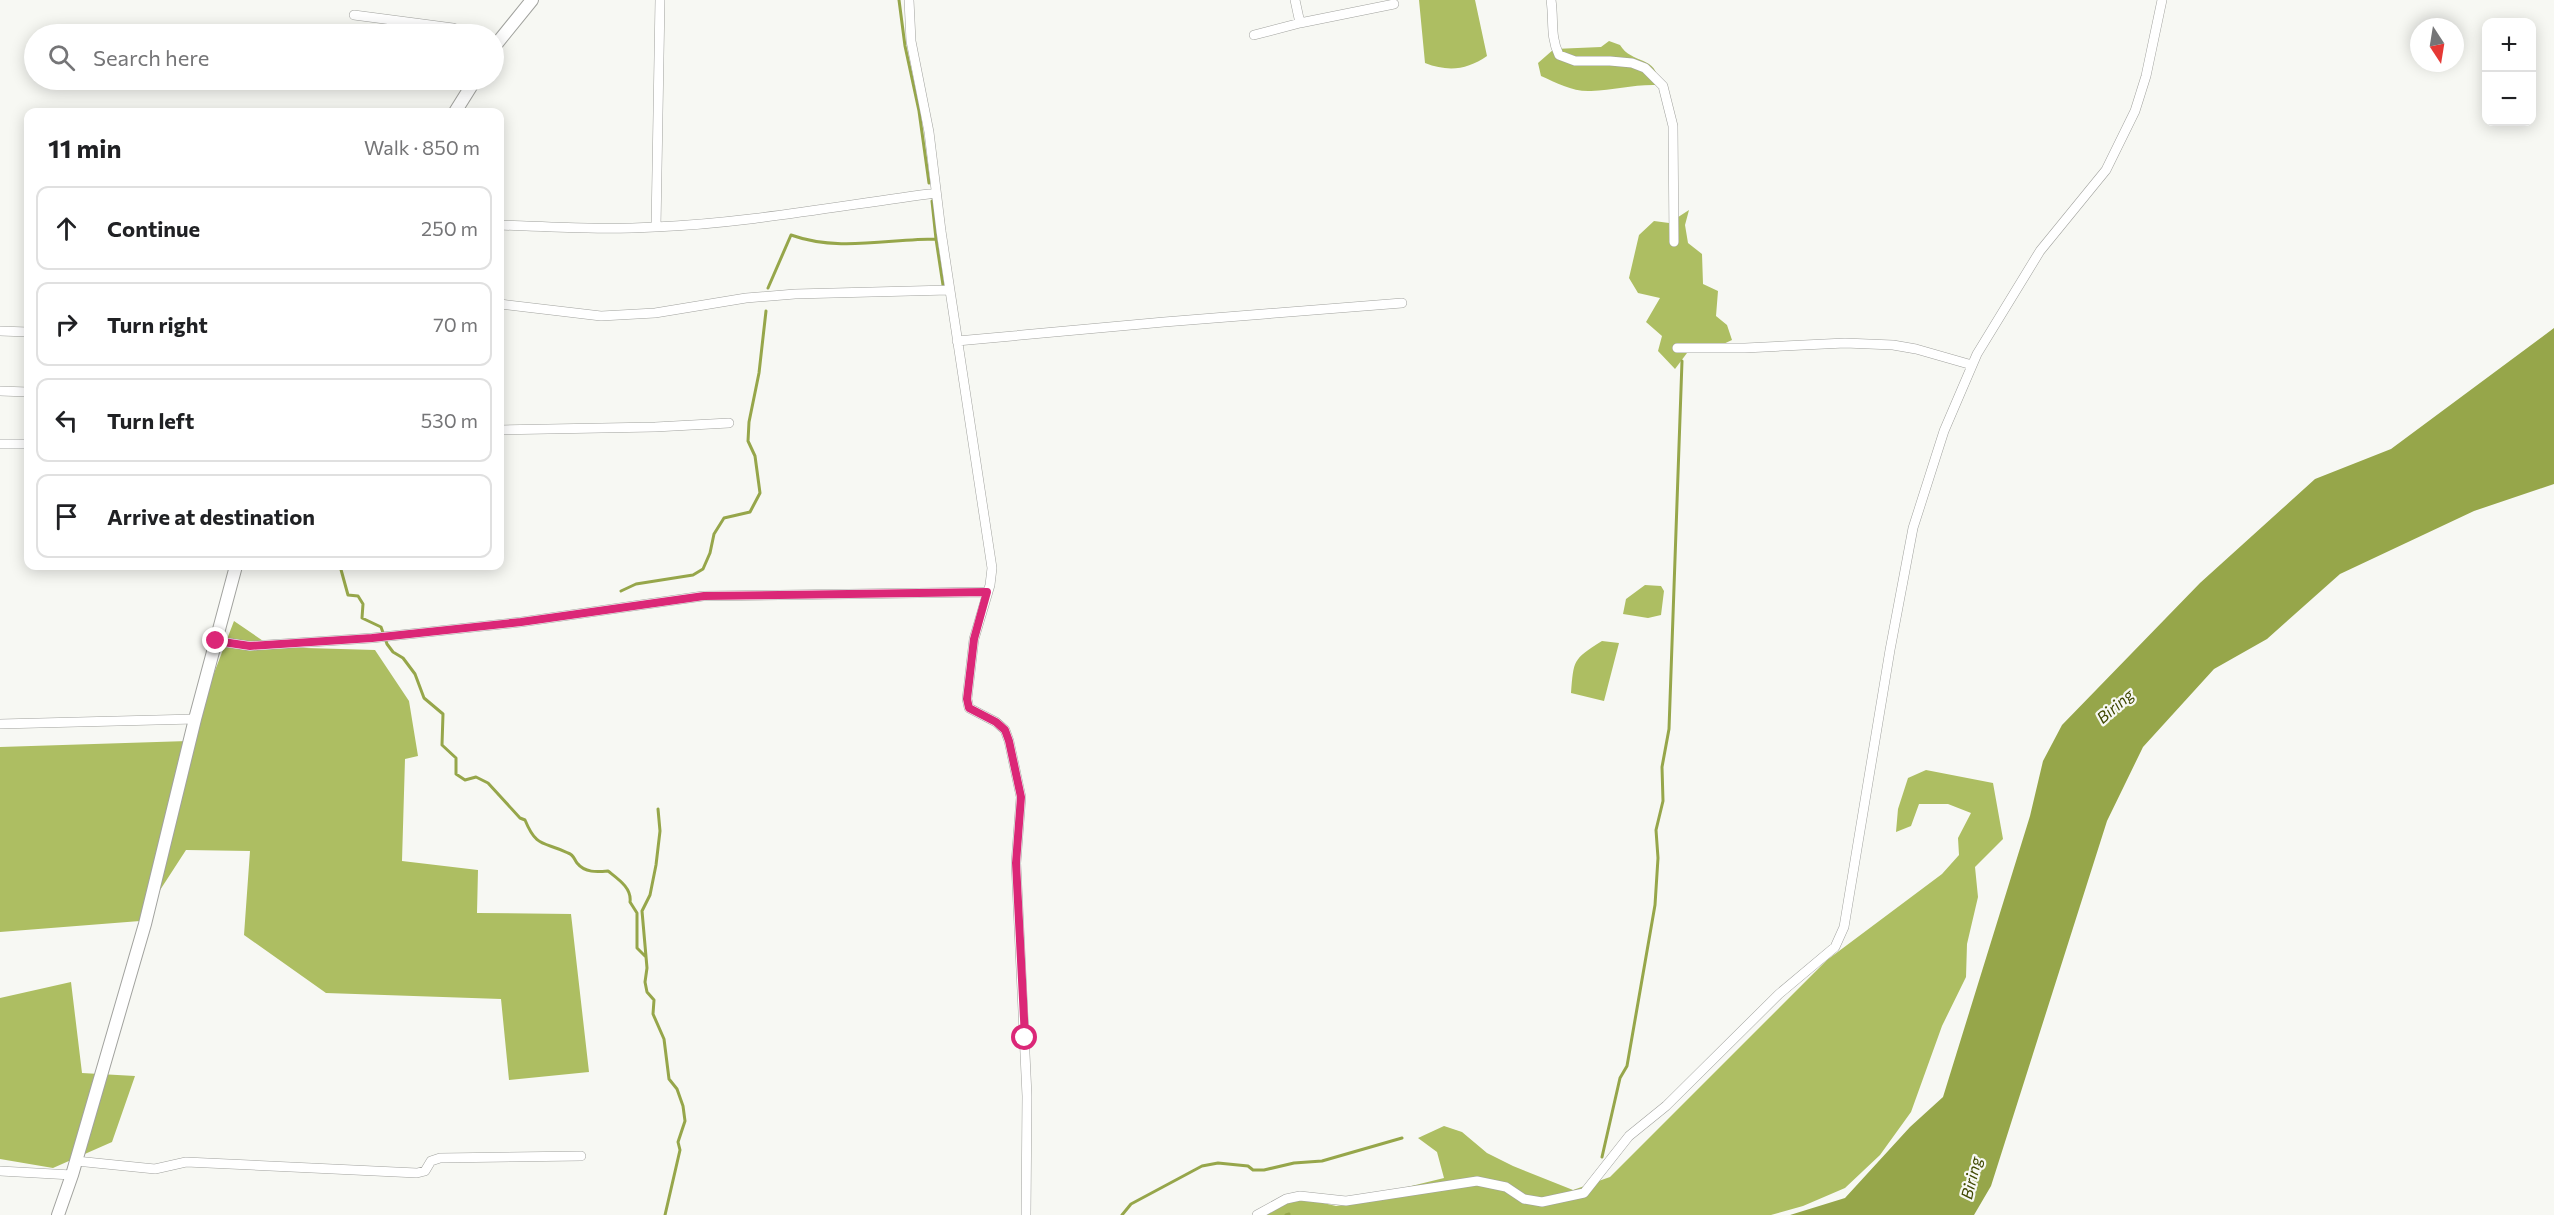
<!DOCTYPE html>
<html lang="en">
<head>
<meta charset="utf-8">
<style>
  :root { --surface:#fff; --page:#f2f2f2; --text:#202124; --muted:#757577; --line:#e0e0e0 }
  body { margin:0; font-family:Commissioner,sans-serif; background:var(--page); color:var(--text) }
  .controls { position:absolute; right:18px; top:18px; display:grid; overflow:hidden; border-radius:12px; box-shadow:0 3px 15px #0003 }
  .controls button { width:54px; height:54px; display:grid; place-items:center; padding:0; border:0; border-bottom:2px solid var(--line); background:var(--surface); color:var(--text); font:30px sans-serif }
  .compass { position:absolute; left:2410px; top:18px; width:54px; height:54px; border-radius:50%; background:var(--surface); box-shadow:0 3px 15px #0003; rotate:168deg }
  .stop { position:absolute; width:18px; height:18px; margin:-14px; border:4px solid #db2777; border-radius:50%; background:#fff }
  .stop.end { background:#db2777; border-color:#fff; box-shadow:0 2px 6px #0008 }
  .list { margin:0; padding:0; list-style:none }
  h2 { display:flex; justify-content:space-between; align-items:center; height:78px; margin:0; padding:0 24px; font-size:26px }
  h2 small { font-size:20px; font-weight:400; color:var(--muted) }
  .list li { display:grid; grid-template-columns:39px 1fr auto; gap:18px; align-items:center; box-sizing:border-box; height:84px; margin:0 12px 12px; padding:0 12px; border:2px solid var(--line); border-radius:12px }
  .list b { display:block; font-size:22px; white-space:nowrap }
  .list em { font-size:20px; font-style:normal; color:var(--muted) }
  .icon { flex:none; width:33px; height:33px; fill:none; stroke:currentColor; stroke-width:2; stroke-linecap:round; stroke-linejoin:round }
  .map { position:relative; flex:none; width:2554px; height:1215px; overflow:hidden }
  .search { position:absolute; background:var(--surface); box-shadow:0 3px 15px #0003; left:24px; top:24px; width:480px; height:66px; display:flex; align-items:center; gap:15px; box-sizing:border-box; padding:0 21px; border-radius:33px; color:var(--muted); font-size:22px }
  .panel { position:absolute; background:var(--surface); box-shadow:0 3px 15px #0003; left:24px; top:108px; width:480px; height:462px; border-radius:12px }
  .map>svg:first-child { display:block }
  .forest { fill:#adbe62 }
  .water { fill:#96a64a }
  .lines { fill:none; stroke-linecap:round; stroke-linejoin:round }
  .stream { stroke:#96a64a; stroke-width:3 }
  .minor-casing { stroke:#a1a29e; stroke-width:10 }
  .tertiary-casing { stroke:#a1a29e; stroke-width:14 }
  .minor { stroke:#fff; stroke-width:9 }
  .tertiary { stroke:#fff; stroke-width:12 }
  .route { stroke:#db2777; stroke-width:8 }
  .labels { text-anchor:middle; stroke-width:4.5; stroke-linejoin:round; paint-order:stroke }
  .water-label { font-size:16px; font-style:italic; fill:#3f4800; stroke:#f7f8f3 }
</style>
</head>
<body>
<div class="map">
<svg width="2554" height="1215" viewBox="0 0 2554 1215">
  <rect width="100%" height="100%" fill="#f7f8f3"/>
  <path class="forest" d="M1419,0H1475L1487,56C1467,70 1448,72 1425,63Z
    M1609,41L1620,45C1632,65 1659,55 1658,85C1635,84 1614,90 1591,91C1573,92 1557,83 1541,76L1538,63L1554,49L1601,47Z
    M1689,210L1685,225L1688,243L1702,254L1703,284L1718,291L1716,316L1727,325L1732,340L1706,352L1687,353L1675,369L1658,351L1662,336L1646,322L1660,298L1638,293L1629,278L1639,235L1654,221L1669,223Z
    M1645,585L1661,586L1664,591L1661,615L1648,618L1623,614L1626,599Z
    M234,621L272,647L375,650L409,701L418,756L405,759L402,861L478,870L477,913L571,914L589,1072L509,1080L501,999L326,993L244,935L250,851L186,850L140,921L0,932V747L188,741Z
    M1602,641L1619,643L1604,701L1571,693C1574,660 1572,660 1602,641Z
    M1926,770L1993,783L2003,839L1975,867L1978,897L1967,944L1966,977L1942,1026L1911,1112L1880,1155L1845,1188L1803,1206L1771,1215H1263L1271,1203L1306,1199L1336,1206L1360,1203L1395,1190L1444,1178L1437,1152L1418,1138L1444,1126L1462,1132L1487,1153L1513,1166L1573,1190L1610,1177L1827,960L1942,874L1959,855L1958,838L1971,813L1948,804H1919L1911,826L1896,832L1898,809L1908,778Z
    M71,982L82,1073L135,1076L112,1142L53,1168L0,1159V998Z"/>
  <path class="water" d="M2554,328V484L2474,511L2340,574L2267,639L2214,669L2143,747L2107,821L1991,1186L1974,1215H1790L1845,1198L1910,1127L1943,1097L2030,816L2043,761L2062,725L2200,583L2315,479L2391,449Z"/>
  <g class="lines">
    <path class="stream" d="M899,0L905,46L919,111L929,183
      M936,239L943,285
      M768,288L791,235C838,252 888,239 936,239L932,201
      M340,566L348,595L358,596L363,604L362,618L381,627L387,644L393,652L403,658L415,674L424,698L443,714L442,745L456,758V774L465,780L476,777L488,783L520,818L525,820C537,849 544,841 568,853C574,855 574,859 577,863C585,873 597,872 608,871C618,879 632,888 630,902L637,913V948L645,956
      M621,591L636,584L693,575L703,569L710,553L714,534L724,518L750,512L760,493L755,456L748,441L749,422L759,373L766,311
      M658,809L660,831L656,865L650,895L642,911L647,968L645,982L647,992L654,1000L653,1014L664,1039L669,1079L677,1089L683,1106L685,1121L678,1142L680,1150L665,1215
      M1602,1157L1620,1078L1627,1066L1655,905L1658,858L1656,830L1663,801L1662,767L1669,729L1682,361
      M1122,1215L1131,1204L1202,1166L1218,1163L1248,1166L1253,1170H1264L1294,1163L1322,1161L1402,1138
      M1286,1215L1289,1214"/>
    <defs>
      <path id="minor" d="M909,0L911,41L929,132L941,231L992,568L990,585L974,639L967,699L969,708L996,722L1005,730L1009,741L1021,797L1016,863L1027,1096L1026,1215
        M1295,0L1300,23L1394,4
        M1551,0C1554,19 1550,37 1559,55L1575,61H1610L1632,63L1645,68L1663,86L1673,126L1674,242
        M354,15L453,28L473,34
        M1254,35L1300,23
        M500,225C551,227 603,230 655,227C749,223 843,205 936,193
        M656,227L660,0
        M500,304L601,316L655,313L746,298L795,294L949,290
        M0,331L28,332
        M957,341L1164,322L1402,303
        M1677,348H1745L1845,343L1893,345L1916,349L1972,365
        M0,391L28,392
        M500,430L655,427L729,423
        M0,444H28
        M216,641L250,646L372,638L521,622L703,596L987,592
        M0,724L195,719
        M76,1161L155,1169L186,1162L417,1173L425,1171L431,1161L440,1158L581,1156
        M0,1171L72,1175
        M1257,1215L1286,1199L1300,1196L1346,1201L1477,1181L1506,1187L1524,1199L1542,1202L1584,1193L1629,1136L1666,1106L1779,994L1835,947L1844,927L1890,650L1913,528L1944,431L1977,354L2040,251L2106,170L2135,111L2146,76L2162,0"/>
      <path id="tertiary" d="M494,47L532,0
        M455,112L475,80
        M58,1215L72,1175L145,924L195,719L236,566"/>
    </defs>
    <use href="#minor" class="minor-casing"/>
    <use href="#tertiary" class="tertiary-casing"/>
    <use href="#minor" class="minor"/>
    <use href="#tertiary" class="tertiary"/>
  </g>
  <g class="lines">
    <path class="route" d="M216,641L250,646L372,638L521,622L704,596L987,592L974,639L967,699L969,708L996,722L1005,730L1009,741L1021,797L1016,863L1025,1038"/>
  </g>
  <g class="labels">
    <g class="water-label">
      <text transform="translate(2115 706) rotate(-41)" y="6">Biring</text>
      <text transform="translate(1971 1178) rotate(-76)" y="6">Biring</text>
    </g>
  </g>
</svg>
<div class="controls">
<button>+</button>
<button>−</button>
</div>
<svg class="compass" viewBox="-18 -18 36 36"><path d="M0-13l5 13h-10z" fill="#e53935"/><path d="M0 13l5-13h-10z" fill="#757577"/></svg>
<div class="stop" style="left:1025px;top:1038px"></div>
<div class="stop end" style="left:216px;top:641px"></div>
<div class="search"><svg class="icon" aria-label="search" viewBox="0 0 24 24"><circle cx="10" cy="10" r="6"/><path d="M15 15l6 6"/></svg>Search here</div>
<section class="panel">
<h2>11 min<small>Walk · 850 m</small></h2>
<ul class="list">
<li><svg class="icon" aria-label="ahead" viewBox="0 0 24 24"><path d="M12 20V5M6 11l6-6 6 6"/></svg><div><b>Continue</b></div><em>250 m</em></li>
<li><svg class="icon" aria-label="right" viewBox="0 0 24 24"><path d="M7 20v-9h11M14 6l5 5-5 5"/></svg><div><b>Turn right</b></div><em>70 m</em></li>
<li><svg class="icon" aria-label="left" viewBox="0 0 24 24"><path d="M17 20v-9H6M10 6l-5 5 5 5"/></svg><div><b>Turn left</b></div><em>530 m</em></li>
<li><svg class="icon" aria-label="arrive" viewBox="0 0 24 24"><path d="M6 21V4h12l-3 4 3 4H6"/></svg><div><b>Arrive at destination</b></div></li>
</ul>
</section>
</div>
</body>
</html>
